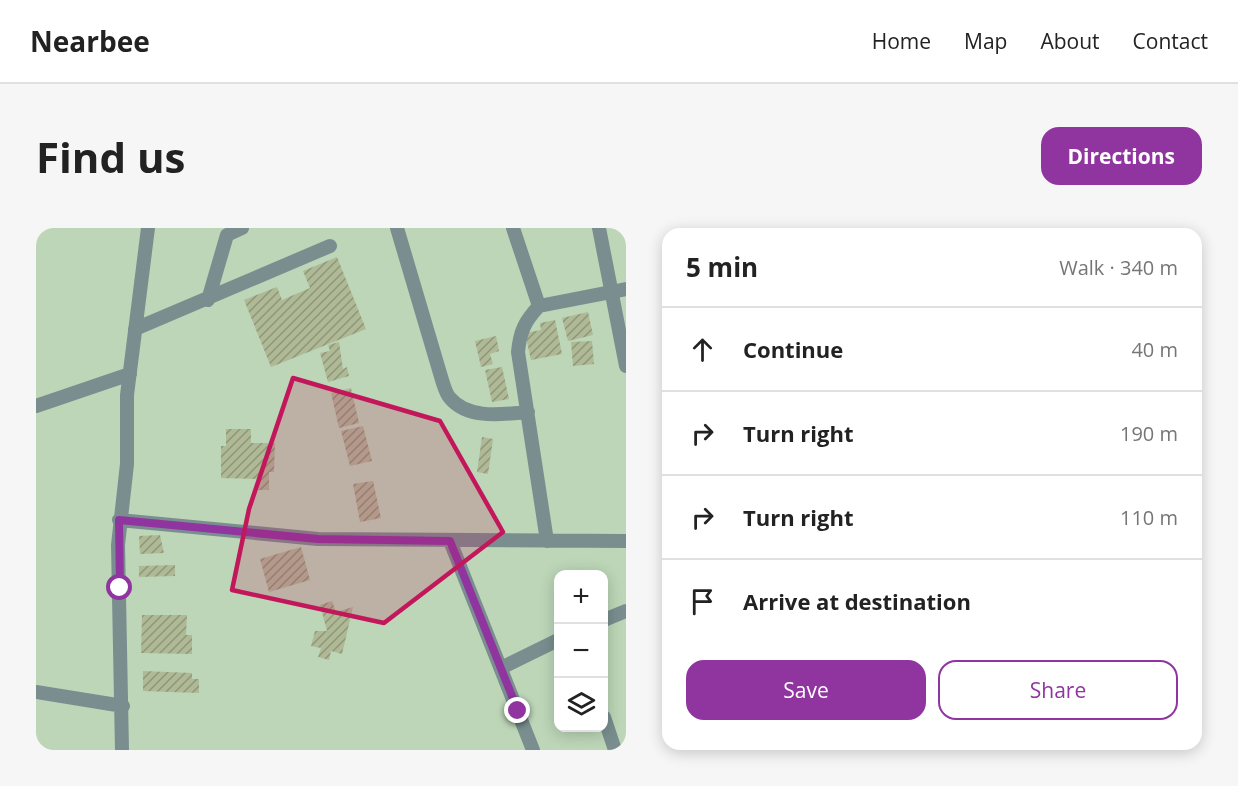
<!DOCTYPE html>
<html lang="en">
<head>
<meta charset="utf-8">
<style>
  :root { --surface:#fff; --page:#f6f6f6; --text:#222; --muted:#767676; --line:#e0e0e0; --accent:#9035a0 }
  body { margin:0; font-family:"Open Sans",sans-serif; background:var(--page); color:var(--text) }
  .controls { position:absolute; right:18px; bottom:18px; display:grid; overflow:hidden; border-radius:12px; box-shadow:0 3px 15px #0003 }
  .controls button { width:54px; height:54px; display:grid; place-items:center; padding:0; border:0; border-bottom:2px solid var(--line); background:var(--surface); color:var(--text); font:30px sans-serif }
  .stop { position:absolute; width:18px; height:18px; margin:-14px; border:4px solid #9035a0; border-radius:50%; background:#fff }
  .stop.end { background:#9035a0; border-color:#fff; box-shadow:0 2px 6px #0008 }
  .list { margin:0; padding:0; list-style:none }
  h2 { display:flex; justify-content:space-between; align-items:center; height:78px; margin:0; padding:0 24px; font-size:26px }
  h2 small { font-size:20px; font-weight:400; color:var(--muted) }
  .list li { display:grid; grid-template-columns:39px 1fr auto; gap:18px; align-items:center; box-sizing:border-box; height:84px; padding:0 24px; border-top:2px solid var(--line) }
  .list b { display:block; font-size:22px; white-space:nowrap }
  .list em { font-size:20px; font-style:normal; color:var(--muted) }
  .actions { display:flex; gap:12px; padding:18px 24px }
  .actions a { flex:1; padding:14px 0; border:2px solid var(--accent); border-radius:18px; text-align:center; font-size:21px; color:var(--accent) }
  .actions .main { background:var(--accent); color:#fff }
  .icon { flex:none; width:33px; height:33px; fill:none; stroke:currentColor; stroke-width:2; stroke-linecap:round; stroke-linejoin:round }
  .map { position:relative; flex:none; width:590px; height:522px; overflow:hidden; border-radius:18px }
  header { display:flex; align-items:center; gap:36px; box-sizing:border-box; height:84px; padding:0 30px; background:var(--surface); border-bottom:2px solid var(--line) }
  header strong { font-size:28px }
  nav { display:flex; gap:33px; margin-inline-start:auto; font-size:21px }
  .intro { display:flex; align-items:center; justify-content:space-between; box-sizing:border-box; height:144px; padding:0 36px }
  h1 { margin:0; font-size:42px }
  .button { padding:15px 27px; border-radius:18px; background:var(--accent); color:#fff; font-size:21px; font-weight:700 }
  main { display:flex; gap:36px; padding:0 36px }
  aside { flex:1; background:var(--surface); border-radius:18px; box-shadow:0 3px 15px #0003 }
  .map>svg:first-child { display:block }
  .building { fill:url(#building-hatch) }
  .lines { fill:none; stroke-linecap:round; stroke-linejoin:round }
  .street { stroke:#7a8e8f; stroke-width:14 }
  .route { stroke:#9035a0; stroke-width:8 }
  .marked { fill:#c2185b; fill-opacity:0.2; stroke:#c2185b; stroke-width:4.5; stroke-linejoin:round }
</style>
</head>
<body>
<header>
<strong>Nearbee</strong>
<nav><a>Home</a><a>Map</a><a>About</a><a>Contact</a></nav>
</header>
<div class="intro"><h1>Find us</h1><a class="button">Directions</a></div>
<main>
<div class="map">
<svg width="590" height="522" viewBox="0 0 590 522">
  <defs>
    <pattern id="building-hatch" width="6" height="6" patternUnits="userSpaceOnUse" patternTransform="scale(1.5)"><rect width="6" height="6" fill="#afb996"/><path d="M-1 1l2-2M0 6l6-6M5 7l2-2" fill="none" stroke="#8d9679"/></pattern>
  </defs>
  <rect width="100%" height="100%" fill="#bcd6b7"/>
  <path class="building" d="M301,29L330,101L235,139L208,72L241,59L246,72L274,60L267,43Z
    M552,84L557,107L532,113L526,90Z
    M519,92L526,126L495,132L489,105L505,102L504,95Z
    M460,108L463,123L454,126L457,136L445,139L439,113Z
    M556,113L558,136L537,138L535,114Z
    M303,114L307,141L311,139L313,148L292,154L284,125L294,123L292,117Z
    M466,139L473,171L456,174L449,142Z
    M315,160L323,195L303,200L295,165Z
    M327,198L336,233L314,238L305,203Z
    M190,201H215V215H239L238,244H233V262H221V251L185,250V218H190Z
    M446,209L457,211L452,246L441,244Z
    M337,253L345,290L324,294L317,256Z
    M124,307L128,325L104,326L103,308Z
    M265,319L274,352L233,364L224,331Z
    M139,337V348L103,349V338Z
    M296,373L300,384L317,379L306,426L295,423L293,432L282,429L285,420L275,418L279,403H291L284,377Z
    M106,387H151L150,407H156V426L105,425Z
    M107,443L156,445V451H163V465L107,463Z"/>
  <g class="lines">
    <path class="street" d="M361,0L406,152C408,158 410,166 414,170C432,192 468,186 492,184
      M477,0L503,78C489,93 484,103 482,124L511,313
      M563,0L590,138
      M172,72L191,7L206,0
      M503,78L590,61
      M99,101L294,18
      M0,178L94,146
      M83,292L282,311L590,313
      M414,313L497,522
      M568,392L590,383
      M465,440L522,412
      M0,464L87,478
      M568,489L579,522
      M86,522L82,317L91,236V167L112,0"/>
  </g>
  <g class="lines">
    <path class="route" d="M84,360L83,292L282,311L414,313L482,483"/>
  </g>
  <path class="marked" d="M257,150L404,193L467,304L348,395L196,362L213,281Z"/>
</svg>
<div class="controls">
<button>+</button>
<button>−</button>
<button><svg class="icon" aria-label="layers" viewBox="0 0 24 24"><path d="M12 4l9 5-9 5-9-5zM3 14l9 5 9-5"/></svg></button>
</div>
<div class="stop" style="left:84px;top:360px"></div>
<div class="stop end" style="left:482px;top:483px"></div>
</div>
<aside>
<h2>5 min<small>Walk · 340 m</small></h2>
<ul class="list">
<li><svg class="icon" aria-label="ahead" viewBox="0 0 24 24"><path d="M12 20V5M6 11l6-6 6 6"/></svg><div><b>Continue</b></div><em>40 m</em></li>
<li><svg class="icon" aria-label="right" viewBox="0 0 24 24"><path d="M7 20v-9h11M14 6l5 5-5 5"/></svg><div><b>Turn right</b></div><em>190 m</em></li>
<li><svg class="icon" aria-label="right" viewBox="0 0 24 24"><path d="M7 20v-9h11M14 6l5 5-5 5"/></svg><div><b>Turn right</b></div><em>110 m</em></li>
<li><svg class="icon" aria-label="arrive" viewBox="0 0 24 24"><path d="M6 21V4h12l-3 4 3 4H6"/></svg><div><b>Arrive at destination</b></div></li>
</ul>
<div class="actions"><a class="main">Save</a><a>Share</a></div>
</aside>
</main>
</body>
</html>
